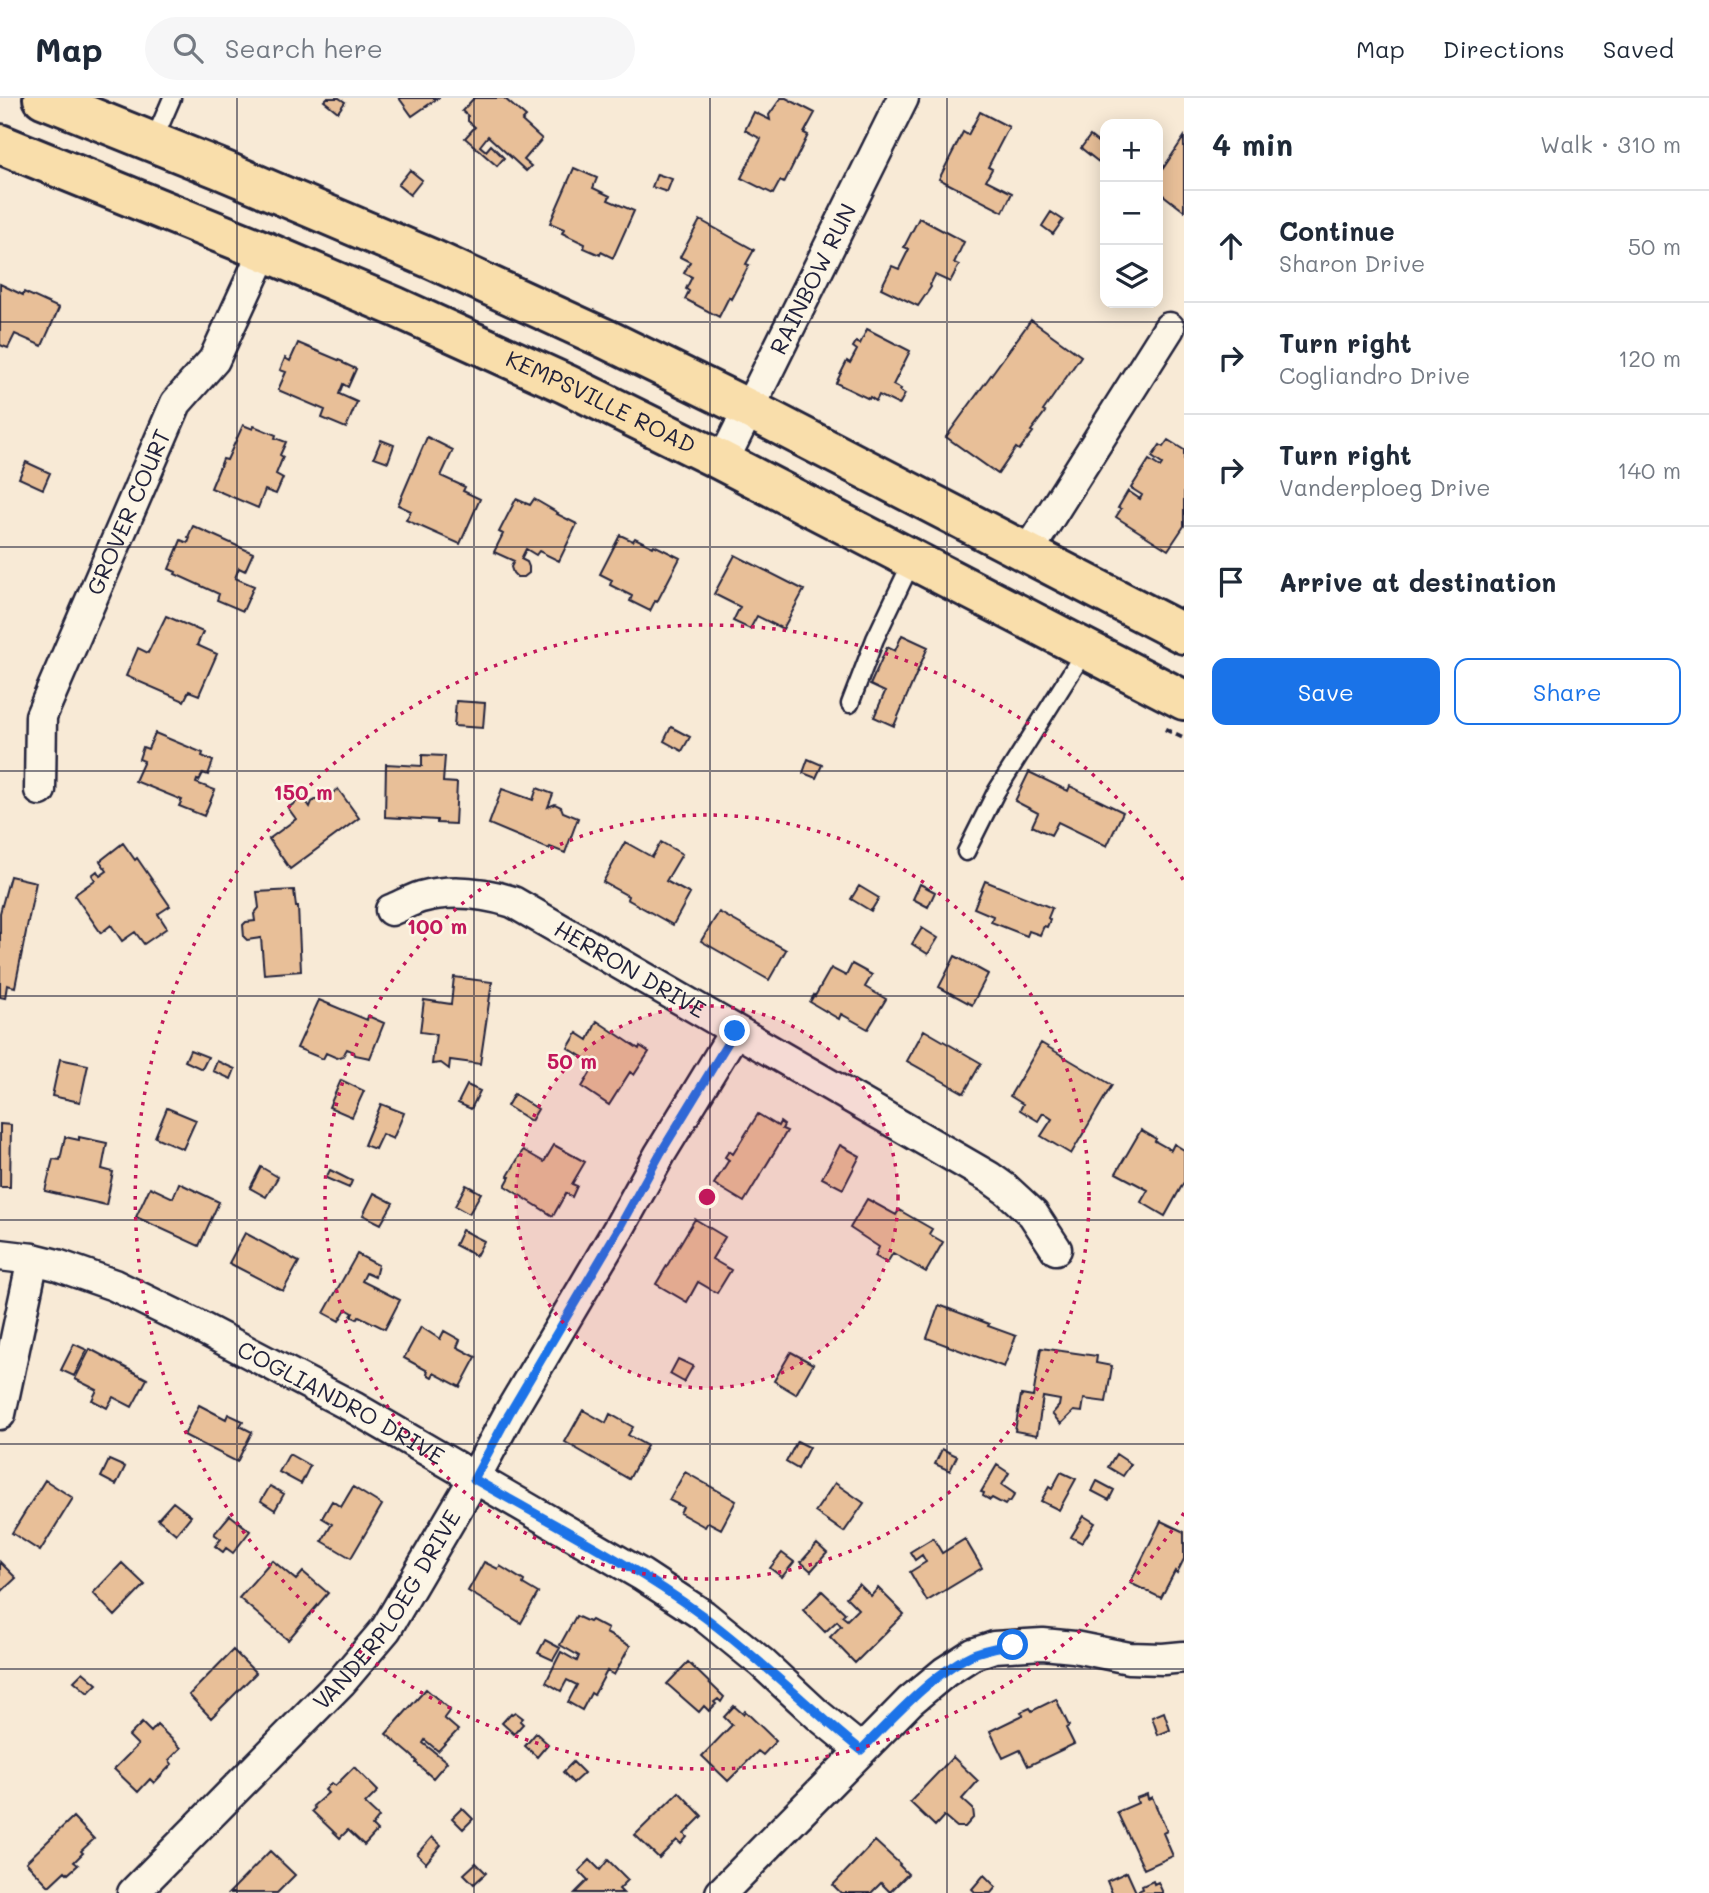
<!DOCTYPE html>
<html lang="en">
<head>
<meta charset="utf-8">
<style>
  :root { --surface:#fff; --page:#f6f6f7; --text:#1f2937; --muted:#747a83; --line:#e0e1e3; --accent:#1a73e8 }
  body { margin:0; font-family:Mali,sans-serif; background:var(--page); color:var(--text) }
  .controls { position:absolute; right:21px; top:21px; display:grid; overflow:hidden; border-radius:14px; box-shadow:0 4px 18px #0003 }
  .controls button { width:63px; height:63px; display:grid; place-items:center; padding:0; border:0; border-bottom:2px solid var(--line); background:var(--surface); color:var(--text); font:35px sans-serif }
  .stop { position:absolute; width:21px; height:21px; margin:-16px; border:5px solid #1a73e8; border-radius:50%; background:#fff }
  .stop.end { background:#1a73e8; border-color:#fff; box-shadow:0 2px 7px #0008 }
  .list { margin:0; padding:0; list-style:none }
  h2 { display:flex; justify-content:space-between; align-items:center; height:91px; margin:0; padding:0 28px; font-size:30px }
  h2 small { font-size:23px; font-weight:400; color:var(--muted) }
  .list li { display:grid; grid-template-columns:46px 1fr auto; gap:21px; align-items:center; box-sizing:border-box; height:112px; padding:0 28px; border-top:2px solid var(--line) }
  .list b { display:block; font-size:26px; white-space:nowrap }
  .list p { margin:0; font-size:23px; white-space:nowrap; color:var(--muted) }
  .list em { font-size:23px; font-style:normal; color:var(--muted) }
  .actions { display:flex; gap:14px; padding:21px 28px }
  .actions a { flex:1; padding:16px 0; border:2px solid var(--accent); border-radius:14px; text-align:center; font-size:24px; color:var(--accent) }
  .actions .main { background:var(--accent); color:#fff }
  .icon { flex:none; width:38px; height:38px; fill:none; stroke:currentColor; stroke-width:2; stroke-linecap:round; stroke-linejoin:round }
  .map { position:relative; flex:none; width:1184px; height:1795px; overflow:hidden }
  header { display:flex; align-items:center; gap:42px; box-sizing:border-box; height:98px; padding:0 35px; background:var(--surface); border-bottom:2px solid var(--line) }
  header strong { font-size:33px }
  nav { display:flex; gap:38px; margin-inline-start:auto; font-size:24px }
  .search { width:490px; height:63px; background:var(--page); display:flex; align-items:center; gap:18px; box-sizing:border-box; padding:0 24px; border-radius:38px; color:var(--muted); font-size:26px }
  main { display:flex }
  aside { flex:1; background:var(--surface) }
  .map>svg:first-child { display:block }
  .building { fill:#e8bf98; stroke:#22223b; stroke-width:2 }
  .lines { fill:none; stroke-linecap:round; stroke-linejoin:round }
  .service-casing { stroke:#22223b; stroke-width:21 }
  .minor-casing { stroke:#22223b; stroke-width:35 }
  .primary-casing { stroke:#22223b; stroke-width:44 }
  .path { stroke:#22223b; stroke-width:4.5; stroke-dasharray:7 5; stroke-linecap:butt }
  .service { stroke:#fcf5e5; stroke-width:16 }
  .minor { stroke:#fcf5e5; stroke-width:30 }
  .primary { stroke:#f9deab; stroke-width:38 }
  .route { stroke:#1a73e8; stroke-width:9 }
  .grid { fill:none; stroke:#22223b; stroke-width:2; stroke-opacity:0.55 }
  .ring { fill:none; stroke:#c2185b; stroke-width:3.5; stroke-dasharray:3.5 7 }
  .labels { text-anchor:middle; stroke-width:5; stroke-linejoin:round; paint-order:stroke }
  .street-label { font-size:23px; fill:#22223b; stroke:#fcf5e5 }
  .centre { fill:#c2185b; stroke:#fcf5e5; stroke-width:3.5 }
  .ring-label { font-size:21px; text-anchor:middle; font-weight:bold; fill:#c2185b; stroke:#fcf5e5; stroke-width:5; stroke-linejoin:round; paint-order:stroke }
</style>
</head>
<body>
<header>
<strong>Map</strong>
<div class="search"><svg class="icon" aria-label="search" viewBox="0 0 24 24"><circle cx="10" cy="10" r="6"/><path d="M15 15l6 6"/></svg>Search here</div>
<nav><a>Map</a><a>Directions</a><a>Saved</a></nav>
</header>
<main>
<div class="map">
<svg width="1184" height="1795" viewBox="0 0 1184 1795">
  <rect width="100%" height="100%" fill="#f8ead6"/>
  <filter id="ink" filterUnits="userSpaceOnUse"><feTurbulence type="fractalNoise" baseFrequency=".0143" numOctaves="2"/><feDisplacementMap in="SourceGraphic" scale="14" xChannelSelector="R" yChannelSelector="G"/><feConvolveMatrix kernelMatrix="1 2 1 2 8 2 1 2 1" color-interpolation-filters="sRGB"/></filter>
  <g filter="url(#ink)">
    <path class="building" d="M327,0H339L345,4L338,14L324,3Z
      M399,0H438L412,18Z
      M474,0H504L526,19L522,23L542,41L524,62L531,68L526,73L488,38L480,48L486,53L491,47L504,60L497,68L465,40L475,29L468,23V18L462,13Z
      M781,0H786L815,15L804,35L808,37L784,85L780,83L773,96L741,80L761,41L745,32L754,14L770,22L769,17Z
      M980,14L1009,29L988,69L992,71L986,82L1012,95L1003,114L939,81L963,34L968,37Z
      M1090,38L1105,50V58L1100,65L1081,50Z
      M1184,39V113L1158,93V78Z
      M574,70L597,80L593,90L610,98L608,102L634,113L613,160L601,154L600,157L584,150L585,146L562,135L564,131L550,125Z
      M410,72L422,82L410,97L398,87Z
      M657,76L672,81L667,94L652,89Z
      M1051,114L1063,122L1053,136L1042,128Z
      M919,120L964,144L954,165L959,167L950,184L935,177L930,187L931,189L918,208L881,190L892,168L899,171L909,151L904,149Z
      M700,122L754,152L746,166L749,167L731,201L729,199L719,219L685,201L689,193L686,191L692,179L684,175L690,164L680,159Z
      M0,186L23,197L24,194L59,210L42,248L15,236L8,250L0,247Z
      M1031,222L1081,258L1043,313L1045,314L1031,333L1033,334L1019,352L1016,350L998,376L946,339Z
      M867,231L910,253L893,287L901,291L900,293L905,296L899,307L879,297L876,303L870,299L869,301L836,285L847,263L850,265L857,252L853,249L856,244L860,246Z
      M298,245L343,264V265L356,271L348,289L343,286L339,296L357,304L346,330L322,320L325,312L278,292L286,274L280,272L285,260L290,263Z
      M243,327L253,331L254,328L276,337L275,340L286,344L280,357L283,359L276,376L283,380L276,396L265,392L258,410L211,390L223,361L227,362Z
      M427,339L453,352L441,378L465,389L463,393L480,401L460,446L406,422L411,413L398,407Z
      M381,342L394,347L388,364L374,359Z
      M1168,342L1184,352V428L1168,452L1116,419L1121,411L1118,410L1128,393L1140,401L1142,397L1131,390L1149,362L1160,369L1162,366L1152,359L1160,347L1163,349Z
      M26,364L50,375L43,391L19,380Z
      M516,401L530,407L534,401L558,415L557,416L577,426L559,463L539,453L536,457L526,451L521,461L527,464L529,469V475L524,479H517L513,475L511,469L514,463L494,454L503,436L499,434Z
      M193,428L253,455L245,473L239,470L235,480L254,488L243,513L217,502L219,496L175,476L176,474L169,471L181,442L188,445L190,440L188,439Z
      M620,437L633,443L635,440L653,449L654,447L680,460L657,504L655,503L650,513L630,503L632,498L610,487L612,482L600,476Z
      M735,457L804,492L783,531L757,518L750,531L733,523L740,509L714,496Z
      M166,518L203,534L197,547L217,556L199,597L189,593L184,603L126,578L138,550L148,555Z
      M902,537L928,549L894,628L874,619L885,594L870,587L887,549L895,553Z
      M456,603L485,605L483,630L454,628Z
      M671,629L690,639L682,653L664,643Z
      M155,635L203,655L202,658L213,663L208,677L203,675L199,683L197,682L196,685L215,692L204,718L179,708L182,702L135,683L144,663L139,661L143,649L148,651Z
      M422,657L445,658L443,684L457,685L455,726L437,725V722L385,719L386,666L422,668Z
      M808,661L822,667L816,680L803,675Z
      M1029,674L1068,693L1070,688L1123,714L1107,748L1058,724L1051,737L1032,728L1038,715L1015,703Z
      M537,690L553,696L548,709L555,706L561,709L563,714L578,720L565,755L550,749L549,751L489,726L502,691L533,702Z
      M338,691L359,720L290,771L269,741L296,721L288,710L303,699L310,709L312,704L317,701L322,703Z
      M625,744L652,759L661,744L682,756L666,783L690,796L673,827L627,801L628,798L603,784Z
      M123,745L135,762L137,760L170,808L158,816L167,830L144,846L135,834L122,843L111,827L101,835L75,798L77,795L95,782L92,777L97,773L100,778L107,773L100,763Z
      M10,778L36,784L15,889L7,887L5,900L0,899V815Z
      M985,783L1052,810L1048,820L1050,822L1047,829L1044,828L1040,837L1029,833L1027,838L991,824L993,818L974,810Z
      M920,786L935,794L928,809L913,801Z
      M859,788L879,800L871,813L851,801Z
      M294,792L296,809H298L301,873L264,876L261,840L247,842L244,839L243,827L246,824L255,823L254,816L259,810L257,794Z
      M719,814L786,852L769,882L701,843Z
      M922,830L938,840L928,856L912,846Z
      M955,858L988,876L972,907L939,889Z
      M852,866L872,877L865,889L886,901L868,931L841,916L839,921L810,904L814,897L815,898L831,870L846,878Z
      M454,879L492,884L480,966L450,962L449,971L441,965L432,966L436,936L420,934L424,902L451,906Z
      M319,902L367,922L368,918L384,925L370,960L355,957L354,954L347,951L343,958L337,960L326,955L323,961L297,950Z
      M597,923L639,951L640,948L649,954L634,977L630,974L609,1007L582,989L595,967L568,950L577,935L588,942Z
      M924,932L981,965L964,995L907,963Z
      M1041,945L1112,987L1071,1056L1041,1038L1052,1021L1043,1015L1038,1023L1020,1012L1023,1006L1010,998Z
      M190,952L208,959L202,971L185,963Z
      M60,961L88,967L80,1004L52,998Z
      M217,963L235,971L231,981L213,973Z
      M341,982L364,993L352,1019L329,1009Z
      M467,987L480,993L471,1011L458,1005Z
      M514,996L538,1011L531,1023L507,1008Z
      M381,1006L404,1015L393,1041L382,1036L375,1051L364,1047Z
      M167,1010L196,1022L183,1051L155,1039Z
      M758,1016L778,1028L780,1024L784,1027L782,1031L787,1033L744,1104L714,1086L729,1062L725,1059L729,1053L733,1056Z
      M0,1026L11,1027L10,1089H0Z
      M1141,1032L1156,1041L1155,1043L1171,1052L1174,1046L1184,1052V1084L1165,1118L1141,1104L1148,1092L1116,1075Z
      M65,1039L79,1042V1039L107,1045L102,1071L113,1074L106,1107L45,1093L53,1061L60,1062Z
      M554,1047L585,1064L572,1086L577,1088L572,1099L566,1095L553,1118L505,1088L510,1079L508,1078L523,1052L544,1064Z
      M840,1047L860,1058L843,1091L822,1080Z
      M261,1069L278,1079L266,1099L250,1090Z
      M330,1072L352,1083L349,1090L326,1080Z
      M179,1085L219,1104L199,1148L136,1119L150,1089L173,1100Z
      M466,1087L481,1095L469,1116L455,1108Z
      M374,1095L393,1105L381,1126L363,1117Z
      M867,1101L896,1117L899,1112L932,1131L929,1136L943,1144L926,1174L893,1155L887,1165L875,1158L879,1149L850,1130Z
      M695,1121L725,1139L712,1161L731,1172L717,1195L698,1184L687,1204L656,1186Z
      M462,1132L484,1143L476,1158L455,1147Z
      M245,1135L299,1164L283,1193L229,1165Z
      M357,1156L378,1167L375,1179L366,1175L362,1183L400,1202L385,1231L359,1218L357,1221L351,1218L353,1215L346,1211L339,1223L324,1215Z
      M939,1207L989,1226L988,1228L1016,1238L1004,1269L927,1240Z
      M421,1229L440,1241L444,1233L460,1242L457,1249L476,1259L460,1289L434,1275L432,1279L427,1276L428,1273L404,1260Z
      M74,1246L87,1252L74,1278L61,1272Z
      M1041,1250L1097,1258L1096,1265L1112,1268L1106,1304L1084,1301L1082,1314L1074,1313L1061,1326L1052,1316L1059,1308L1060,1302L1043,1299L1037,1337L1015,1333L1021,1297L1033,1299Z
      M90,1251L147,1281L132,1309L113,1299L107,1310L92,1302L97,1292L75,1281Z
      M791,1254L813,1266L796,1296L774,1283Z
      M678,1261L693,1268L684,1284L670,1276Z
      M199,1307L226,1321L228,1316L243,1323L240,1328L252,1334L237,1364L184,1337Z
      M583,1312L606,1325L610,1316L633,1329L628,1337L647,1348L629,1381L565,1344Z
      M797,1343L809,1349L798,1371L786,1364Z
      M942,1351L957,1358L950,1373L935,1366Z
      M289,1356L310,1368L301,1386L279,1374Z
      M1116,1356L1131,1366L1123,1378L1108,1369Z
      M109,1362L125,1369L116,1387L101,1379Z
      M997,1367L1009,1375L1002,1387L1015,1396L1010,1404L1008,1403L1005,1407L992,1400L990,1402L983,1398L984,1395L981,1394Z
      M685,1374L736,1403L721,1431L708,1424L705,1429L680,1415L683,1409L669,1402Z
      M1061,1374L1076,1381L1059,1412L1041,1403L1049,1389L1052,1391Z
      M45,1382L73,1400L40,1453L12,1435Z
      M1097,1383L1114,1392L1109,1402L1092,1393Z
      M835,1385L864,1405L844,1434L815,1414Z
      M270,1388L284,1396L275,1412L261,1403Z
      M353,1389L382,1407L351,1460L322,1443L332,1426L322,1420L332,1403L341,1409Z
      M173,1404L191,1418L176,1436L158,1421Z
      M230,1417L250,1433L233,1455L226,1450L223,1454L215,1448L221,1441L214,1436Z
      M1084,1418L1095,1425L1082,1445L1071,1439Z
      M1161,1423L1184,1434V1461L1177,1475L1175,1473L1161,1500L1130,1485Z
      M933,1440L942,1455L965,1441L982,1470L927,1503L910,1474L926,1464L922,1457L915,1462L910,1454Z
      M817,1446L827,1455L811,1473L801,1464Z
      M782,1455L794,1464L782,1479L770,1470Z
      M272,1462L296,1482L303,1474L328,1495L288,1542L239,1500Z
      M0,1464L16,1480L0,1495Z
      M484,1464L498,1471L500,1468L524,1483L523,1486L538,1495L521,1525L468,1493Z
      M122,1465L145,1487L115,1518L93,1495Z
      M859,1486L871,1498L878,1490L904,1516L855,1565L830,1539L841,1528L837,1523L825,1534L803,1512L822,1493L845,1515L842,1518L847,1522L858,1511L846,1499Z
      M576,1518L589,1524L591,1522L608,1531L606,1535L630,1548L614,1577L607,1573L594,1597L591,1595L582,1612L568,1604L577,1587L567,1582L561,1593L546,1584L561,1554L577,1563L579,1558L560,1547Z
      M545,1542L560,1550L553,1562L538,1555Z
      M233,1552L256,1575L211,1620L189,1597Z
      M688,1564L724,1599L721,1604L718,1601L714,1604L716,1606L709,1613L704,1608L699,1614L667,1586Z
      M83,1574L97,1586L88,1595L74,1583Z
      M426,1591L450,1612L444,1620L458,1632L438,1653L425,1642L423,1645L447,1664L433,1680L416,1665L417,1663L411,1657L386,1636Z
      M1056,1601L1069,1628L1066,1630L1074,1646L1028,1668L1020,1652L1003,1660L990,1633L1023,1617L1021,1614L1030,1610L1032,1613Z
      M734,1608L743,1616L745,1613L776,1643L763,1657L758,1653L728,1683L702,1658L732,1627L724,1619Z
      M515,1614L523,1620L520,1623L523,1626L514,1636L502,1625L511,1615L512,1616Z
      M1164,1614L1170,1632L1158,1637L1152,1619Z
      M142,1625L151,1634L157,1627L181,1650L169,1662L172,1666L154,1685L150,1681L138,1694L114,1671L138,1647L129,1638Z
      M536,1635L548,1646L537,1659L525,1648Z
      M953,1659L978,1683L962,1701L973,1711L974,1719L965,1729H957L944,1718L935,1728L910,1704Z
      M573,1664L584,1675L573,1685L563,1674Z
      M354,1669L378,1693L365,1706L379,1719L372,1728L377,1733L364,1747L348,1732L340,1740L312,1713L315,1710L313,1708L328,1695L325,1692L331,1685L335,1688Z
      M679,1694L702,1718L684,1736L687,1739L681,1746L677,1742L659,1760L635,1737Z
      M1147,1696L1148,1701L1152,1699L1167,1733L1163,1735L1173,1758L1144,1771L1117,1714L1138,1705L1136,1700Z
      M462,1710L473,1721L463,1731L452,1720Z
      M73,1719L94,1741L81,1753L83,1755L74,1764L78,1767L68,1776L65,1773L49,1788L26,1764Z
      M432,1739L441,1747L426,1765L417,1756Z
      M875,1743L900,1766L899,1767L908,1776L890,1794L881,1785L871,1795H841L833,1787Z
      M270,1753L295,1777L277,1795H229Z
      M590,1762L600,1772L608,1762L628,1782L619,1791L623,1795H575L588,1782L579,1773Z
      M476,1765L486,1775L474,1786L464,1776Z
      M1127,1774L1136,1794L1143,1791L1142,1788L1153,1783L1154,1786L1158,1784L1163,1795H1112L1107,1783Z
      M984,1777L996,1789L991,1795H976L972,1791Z"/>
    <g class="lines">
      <defs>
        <path id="service" d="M153,44L172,0
          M850,606L875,541L913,461
          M966,754L996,694L1086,551"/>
        <g id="minor">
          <path id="s1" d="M723,363L903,0"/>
          <path d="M1027,455L1169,230"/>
          <path id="s2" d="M40,692L41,618L176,305L214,262L264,153"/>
          <path id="s3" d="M391,812C401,808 411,802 421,799C451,791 484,795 513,804L989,1079L1007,1092L1033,1116L1056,1151"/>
          <path id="s4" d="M0,1157L33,1161L57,1167L114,1187L194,1226L353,1309L642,1477L703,1517L762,1565L818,1617L861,1652"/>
          <path d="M0,1316L33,1161"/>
          <path id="s5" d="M133,1795L341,1584L386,1531L474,1381L509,1316L619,1130L660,1056L735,933"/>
          <path d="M721,1795L910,1603L945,1574L973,1556L994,1549L1043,1546L1074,1549L1129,1560L1163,1561L1184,1559"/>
        </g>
        <g id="primary">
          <path d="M43,0L220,71L434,162L606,241L749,311L1184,536"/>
          <path id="s6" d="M0,46L264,153L396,209L566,286L720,362L1184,602"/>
        </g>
      </defs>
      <use href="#service" class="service-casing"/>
      <use href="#minor" class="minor-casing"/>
      <use href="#primary" class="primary-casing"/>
      <path class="path" d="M1165,631L1184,640"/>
      <use href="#service" class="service"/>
      <use href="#minor" class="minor"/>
      <use href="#primary" class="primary"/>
    </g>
  </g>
  <g class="lines" filter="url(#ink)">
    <path class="route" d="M735,933L660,1056L619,1130L509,1316L474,1381C551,1425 632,1466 703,1518C759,1559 807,1609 861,1652C891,1622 937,1571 976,1555C988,1551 1000,1548 1013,1547"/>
  </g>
  <path class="grid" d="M237,0V1795M474,0V1795M710,0V1795M947,0V1795M0,224H1184M0,449H1184M0,673H1184M0,898H1184M0,1122H1184M0,1346H1184M0,1571H1184"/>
  <circle cx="707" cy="1099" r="191" fill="#c2185b" fill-opacity=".12"/>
  <g class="ring">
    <circle cx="707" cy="1099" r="191"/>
    <circle cx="707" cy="1099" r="382"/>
    <path d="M1184 1415A572 572 0 1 1 1184 783"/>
  </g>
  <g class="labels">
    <g class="street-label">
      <text dy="8" stroke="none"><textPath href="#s1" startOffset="203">RAINBOW RUN</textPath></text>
      <text dy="8" stroke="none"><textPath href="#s6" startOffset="654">KEMPSVILLE ROAD</textPath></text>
      <text dy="8" stroke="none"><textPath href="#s2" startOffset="296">GROVER COURT</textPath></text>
      <text dy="8" stroke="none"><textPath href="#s3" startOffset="261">HERRON DRIVE</textPath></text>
      <text dy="8" stroke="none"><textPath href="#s4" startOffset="374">COGLIANDRO DRIVE</textPath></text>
      <text dy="8" stroke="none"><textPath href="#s5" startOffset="382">VANDERPLOEG DRIVE</textPath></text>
    </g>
  </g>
  <circle cx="707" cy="1099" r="10" class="centre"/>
  <g class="ring-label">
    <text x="303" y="702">150 m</text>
    <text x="437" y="836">100 m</text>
    <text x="572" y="971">50 m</text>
  </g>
</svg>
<div class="controls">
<button>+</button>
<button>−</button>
<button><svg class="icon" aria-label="layers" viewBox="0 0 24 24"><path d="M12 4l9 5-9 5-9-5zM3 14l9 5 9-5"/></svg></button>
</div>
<div class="stop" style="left:1013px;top:1547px"></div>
<div class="stop end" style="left:735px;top:933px"></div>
</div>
<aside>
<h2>4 min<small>Walk · 310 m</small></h2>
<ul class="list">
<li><svg class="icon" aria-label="ahead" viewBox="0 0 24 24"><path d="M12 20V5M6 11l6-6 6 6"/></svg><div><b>Continue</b><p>Sharon Drive</p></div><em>50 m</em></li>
<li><svg class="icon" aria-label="right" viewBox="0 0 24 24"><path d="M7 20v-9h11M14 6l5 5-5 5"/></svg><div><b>Turn right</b><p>Cogliandro Drive</p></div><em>120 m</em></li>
<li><svg class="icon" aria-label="right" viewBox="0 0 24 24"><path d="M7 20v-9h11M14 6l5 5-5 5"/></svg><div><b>Turn right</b><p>Vanderploeg Drive</p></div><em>140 m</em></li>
<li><svg class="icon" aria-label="arrive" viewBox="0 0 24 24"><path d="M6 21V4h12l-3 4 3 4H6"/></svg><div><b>Arrive at destination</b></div></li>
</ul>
<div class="actions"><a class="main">Save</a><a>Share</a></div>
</aside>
</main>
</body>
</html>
